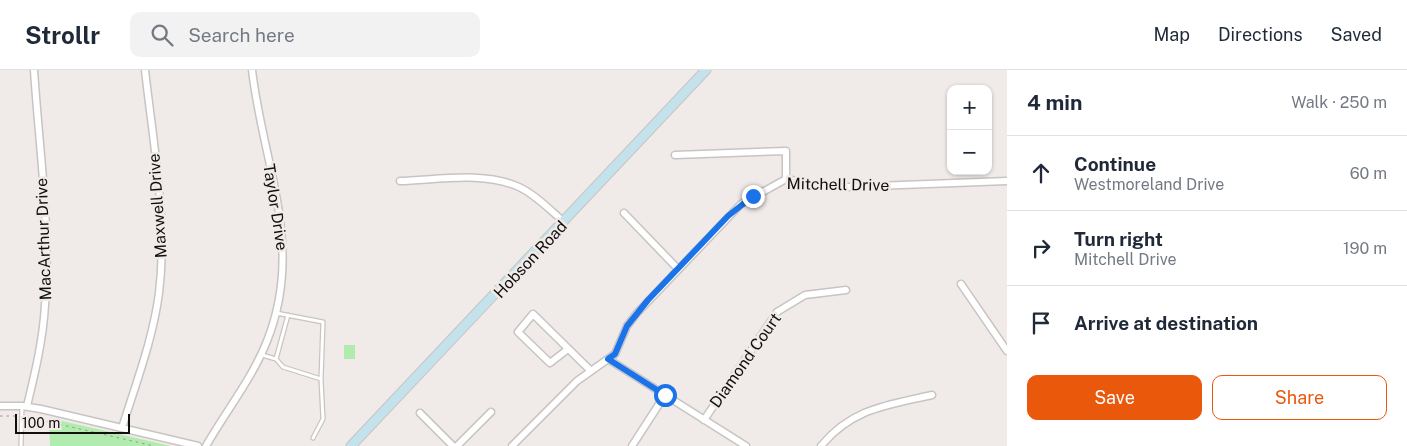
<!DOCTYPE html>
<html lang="en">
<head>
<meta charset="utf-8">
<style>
  :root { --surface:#fff; --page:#f2f2f3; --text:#1f2937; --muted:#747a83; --line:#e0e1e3; --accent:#ea580c }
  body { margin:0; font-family:"Public Sans",sans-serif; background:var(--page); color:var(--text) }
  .controls { position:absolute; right:15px; top:15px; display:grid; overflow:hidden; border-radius:10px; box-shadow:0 1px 4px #0004 }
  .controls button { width:45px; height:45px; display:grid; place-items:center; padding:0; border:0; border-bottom:1px solid var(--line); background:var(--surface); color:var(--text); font:25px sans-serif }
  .scale { position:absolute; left:15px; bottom:12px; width:115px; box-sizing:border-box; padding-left:5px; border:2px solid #100f0e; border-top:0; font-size:14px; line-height:18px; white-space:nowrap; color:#100f0e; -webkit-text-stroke:4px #f0ebe9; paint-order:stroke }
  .stop { position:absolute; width:15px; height:15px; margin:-11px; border:4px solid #1a73e8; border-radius:50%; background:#fff }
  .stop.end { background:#1a73e8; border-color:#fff; box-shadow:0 1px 5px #0008 }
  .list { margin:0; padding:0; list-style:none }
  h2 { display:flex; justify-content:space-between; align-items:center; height:65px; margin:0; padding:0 20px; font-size:21px }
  h2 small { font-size:16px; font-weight:400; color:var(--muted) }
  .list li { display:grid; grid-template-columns:32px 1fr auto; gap:15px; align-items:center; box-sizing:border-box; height:75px; padding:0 20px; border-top:1px solid var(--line) }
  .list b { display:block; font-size:19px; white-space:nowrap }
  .list p { margin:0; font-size:16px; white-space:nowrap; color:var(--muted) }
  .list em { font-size:16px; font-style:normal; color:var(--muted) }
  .actions { display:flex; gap:10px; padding:15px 20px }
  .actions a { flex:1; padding:11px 0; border:1px solid var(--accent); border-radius:10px; text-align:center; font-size:18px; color:var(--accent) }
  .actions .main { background:var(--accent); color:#fff }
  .icon { flex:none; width:28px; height:28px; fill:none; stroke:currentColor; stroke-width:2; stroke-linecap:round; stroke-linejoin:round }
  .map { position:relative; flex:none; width:1007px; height:376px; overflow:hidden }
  header { display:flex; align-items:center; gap:30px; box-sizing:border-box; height:70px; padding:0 25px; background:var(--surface); border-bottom:1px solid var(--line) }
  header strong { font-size:24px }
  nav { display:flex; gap:28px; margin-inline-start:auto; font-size:18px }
  .search { width:350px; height:45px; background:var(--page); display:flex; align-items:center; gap:12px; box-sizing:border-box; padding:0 18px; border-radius:10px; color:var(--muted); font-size:19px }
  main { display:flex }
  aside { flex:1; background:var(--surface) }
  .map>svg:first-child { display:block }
  .green { fill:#b1ebae }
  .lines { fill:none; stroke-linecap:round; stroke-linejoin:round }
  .lane-casing { stroke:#c8c4c2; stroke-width:5.5 }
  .street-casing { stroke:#c8c4c2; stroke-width:9 }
  .secondary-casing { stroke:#c8c4c2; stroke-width:11 }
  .path { stroke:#9a9795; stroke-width:1; stroke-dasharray:2.5 4; stroke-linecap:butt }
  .lane { stroke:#fff; stroke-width:3 }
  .street { stroke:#fff; stroke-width:6 }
  .secondary { stroke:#c3e2ec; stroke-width:9 }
  .route { stroke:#1a73e8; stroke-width:6 }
  .labels { text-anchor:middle; stroke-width:5; stroke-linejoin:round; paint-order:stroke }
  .street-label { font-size:16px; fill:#100f0e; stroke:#f0ebe9 }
</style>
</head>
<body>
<header>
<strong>Strollr</strong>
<div class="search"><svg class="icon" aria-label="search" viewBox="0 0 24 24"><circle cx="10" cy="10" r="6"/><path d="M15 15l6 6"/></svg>Search here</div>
<nav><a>Map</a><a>Directions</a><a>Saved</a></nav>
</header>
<main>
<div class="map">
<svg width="1007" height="376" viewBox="0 0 1007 376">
  <rect width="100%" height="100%" fill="#f0ebe9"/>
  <path class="green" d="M344,275H355V289H344Z
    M49,348L171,376H50Z"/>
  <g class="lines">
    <defs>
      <path id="lane" d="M262,285L276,289L283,297L321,309L323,252L276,243
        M276,289L288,245
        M313,368L323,349L321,309
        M21,376L22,337"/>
      <path id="street" d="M675,85L786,81V109
        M400,111C437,110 484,101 519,117C536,125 550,140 564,152
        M624,143L678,199
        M961,214L1007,281
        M568,279L550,293L518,262L533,244L591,301
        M608,289L746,376
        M0,336H22L41,339L198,376
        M27,336C35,303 43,270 45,235C51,158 39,77 34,0
        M420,343L453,376
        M704,350L777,242L805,225L846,220
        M122,358C136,313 153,269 159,223C168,151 153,72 145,0
        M206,376C226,341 252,309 267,271C305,176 263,95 252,0
        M457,376L491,342
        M512,376L577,311L615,284L627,256L637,243L741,134L786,109L822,116L849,117L1007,111
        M632,376L665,325
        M821,376C852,338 888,335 932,325"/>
      <path id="secondary" d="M351,376L706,0"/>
    </defs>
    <use href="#lane" class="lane-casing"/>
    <use href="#street" class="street-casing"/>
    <use href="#secondary" class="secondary-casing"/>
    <path class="path" d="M0,346H16
      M28,347L154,376"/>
    <use href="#lane" class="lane"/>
    <use href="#street" class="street"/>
    <use href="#secondary" class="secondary"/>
  </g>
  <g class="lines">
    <path class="route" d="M665,325L608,289L615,284L627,256L648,230L728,146L753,126"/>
  </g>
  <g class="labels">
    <g class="street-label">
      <text transform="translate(838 114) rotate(1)" y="6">Mitchell Drive</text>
      <text transform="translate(157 136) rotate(-94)" y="6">Maxwell Drive</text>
      <text transform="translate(276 137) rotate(81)" y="6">Taylor Drive</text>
      <text transform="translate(43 169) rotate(-92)" y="6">MacArthur Drive</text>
      <text transform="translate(530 189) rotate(-47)" y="6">Hobson Road</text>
      <text transform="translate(745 290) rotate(-55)" y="6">Diamond Court</text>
    </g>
  </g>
</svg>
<div class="controls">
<button>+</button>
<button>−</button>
</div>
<div class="scale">100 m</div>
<div class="stop" style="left:665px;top:325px"></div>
<div class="stop end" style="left:753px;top:126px"></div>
</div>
<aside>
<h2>4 min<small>Walk · 250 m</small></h2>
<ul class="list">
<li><svg class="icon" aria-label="ahead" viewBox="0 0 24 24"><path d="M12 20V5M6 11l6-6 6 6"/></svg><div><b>Continue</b><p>Westmoreland Drive</p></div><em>60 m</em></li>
<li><svg class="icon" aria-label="right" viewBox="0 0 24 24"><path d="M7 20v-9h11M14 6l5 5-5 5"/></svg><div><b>Turn right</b><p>Mitchell Drive</p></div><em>190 m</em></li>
<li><svg class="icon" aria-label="arrive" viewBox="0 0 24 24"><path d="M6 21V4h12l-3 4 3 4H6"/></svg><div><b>Arrive at destination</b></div></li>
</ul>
<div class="actions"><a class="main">Save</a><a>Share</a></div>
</aside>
</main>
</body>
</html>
